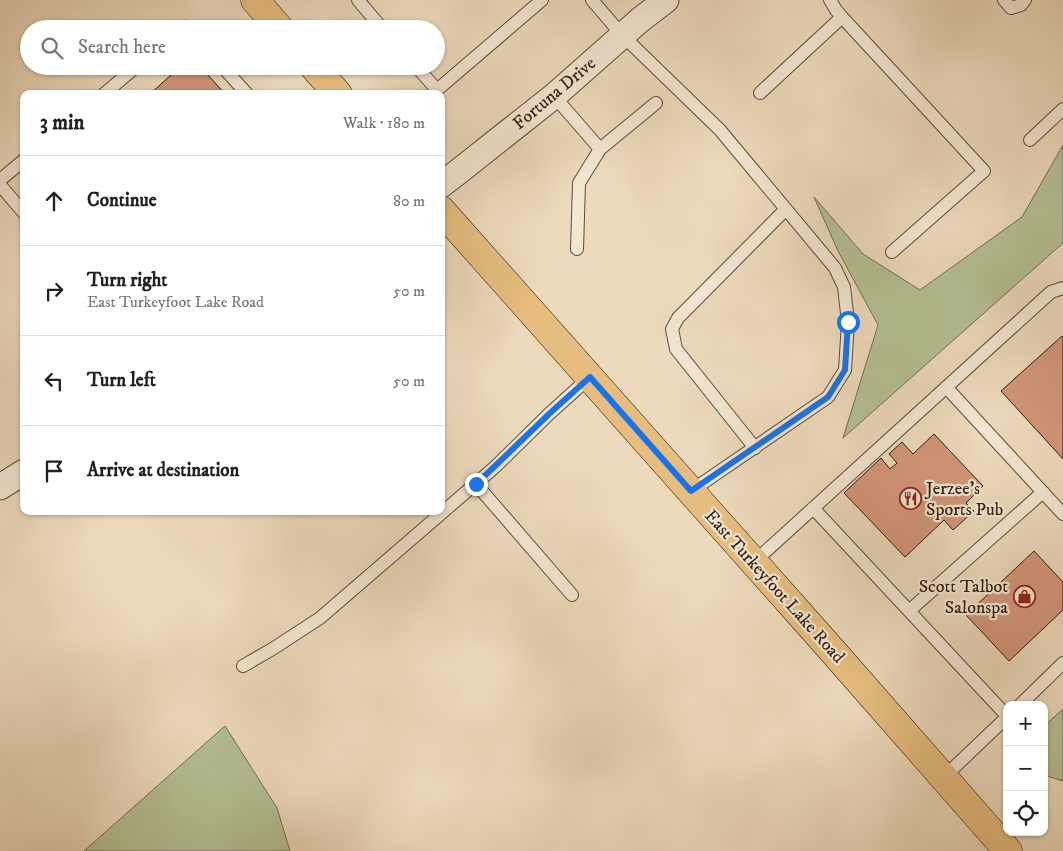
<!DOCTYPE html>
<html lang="en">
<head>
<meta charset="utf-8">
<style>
  :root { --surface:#fff; --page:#f2f2f2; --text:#222; --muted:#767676; --line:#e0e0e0 }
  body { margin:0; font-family:"IM FELL DW Pica",serif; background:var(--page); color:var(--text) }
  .controls { position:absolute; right:15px; bottom:15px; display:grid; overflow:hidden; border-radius:10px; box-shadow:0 1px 4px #0004 }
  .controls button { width:45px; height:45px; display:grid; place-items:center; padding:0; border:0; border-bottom:1px solid var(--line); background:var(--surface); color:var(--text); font:25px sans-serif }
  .stop { position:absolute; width:15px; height:15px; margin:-11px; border:4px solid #1a73e8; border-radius:50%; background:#fff }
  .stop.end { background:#1a73e8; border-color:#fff; box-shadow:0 1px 5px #0008 }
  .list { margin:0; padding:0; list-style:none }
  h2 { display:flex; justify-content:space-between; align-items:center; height:65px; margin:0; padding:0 20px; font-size:21px }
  h2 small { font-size:16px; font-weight:400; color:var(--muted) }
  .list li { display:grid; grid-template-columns:32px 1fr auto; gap:15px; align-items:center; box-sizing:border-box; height:90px; padding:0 20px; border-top:1px solid var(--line) }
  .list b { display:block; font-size:19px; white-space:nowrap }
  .list p { margin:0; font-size:16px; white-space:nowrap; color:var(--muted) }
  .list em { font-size:16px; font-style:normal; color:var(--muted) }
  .icon { flex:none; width:28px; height:28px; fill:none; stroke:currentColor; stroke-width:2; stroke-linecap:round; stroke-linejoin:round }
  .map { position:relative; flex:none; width:1063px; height:851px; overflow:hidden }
  .search { position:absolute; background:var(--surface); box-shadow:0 1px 4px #0004; left:20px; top:20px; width:425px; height:55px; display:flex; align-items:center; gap:12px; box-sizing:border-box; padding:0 18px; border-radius:28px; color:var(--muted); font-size:19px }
  .panel { position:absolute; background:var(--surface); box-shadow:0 1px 4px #0004; left:20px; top:90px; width:425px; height:425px; border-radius:10px }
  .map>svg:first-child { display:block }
  .green { fill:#b4c093; stroke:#726e50 }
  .building { fill:#d3967a; stroke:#301b0c }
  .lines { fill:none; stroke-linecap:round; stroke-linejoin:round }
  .lane-casing { stroke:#5f4b38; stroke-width:14 }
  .street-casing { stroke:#5f4b38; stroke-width:27 }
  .primary-casing { stroke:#301b0c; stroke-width:29 }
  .lane { stroke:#f3e7d3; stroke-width:12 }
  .street { stroke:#f3e7d3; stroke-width:25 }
  .primary { stroke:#e6bd7e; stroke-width:28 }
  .route { stroke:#1a73e8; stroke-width:6 }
  .labels { text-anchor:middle; stroke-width:4.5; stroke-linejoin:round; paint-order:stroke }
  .street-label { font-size:18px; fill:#301b0c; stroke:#f3e7d3 }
  .poi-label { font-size:18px; fill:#301b0c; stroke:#f3e7d3; text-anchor:start }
</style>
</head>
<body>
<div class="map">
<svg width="1063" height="851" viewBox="0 0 1063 851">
  <rect width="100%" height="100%" fill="#eddabc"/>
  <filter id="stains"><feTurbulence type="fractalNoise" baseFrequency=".004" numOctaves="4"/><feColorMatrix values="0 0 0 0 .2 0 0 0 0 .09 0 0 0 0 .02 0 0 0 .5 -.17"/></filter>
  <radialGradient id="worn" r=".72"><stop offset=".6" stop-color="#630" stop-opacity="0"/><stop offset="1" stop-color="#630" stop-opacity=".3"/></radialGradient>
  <path class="green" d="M1063,145V243L843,438L878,325L837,249L814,197L863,254L920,290L1022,217Z
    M1063,709V781L1044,775V726Z
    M225,726L277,808L290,851H84Z"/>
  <path class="building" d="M181,66H200L225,94H150Z
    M1062,336L1063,338V459L1001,391Z
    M934,434L983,486L966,503L974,511L953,530L944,520L905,557L844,493L881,458L890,469L897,463L889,454L902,442L913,454Z
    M1034,551L1063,582V610L1009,661L966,615Z"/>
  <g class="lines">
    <defs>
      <path id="lane" d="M358,0L380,26L377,29
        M592,0L622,35L720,130L835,268L844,287L848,322L845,370L828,397L691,491
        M830,0L836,10L842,17L984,171L892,252
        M1004,0L1011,8L1021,5L1025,0
        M183,29L186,27L188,29
        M222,66L247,94
        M416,66L437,90L542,0
        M760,93L842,17
        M104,94L137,66
        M554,96L600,149L579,183L577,249
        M1030,140L1063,109
        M600,149L656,103
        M0,180L24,160
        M0,185L24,213
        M946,387L1063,514
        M755,448L676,349L672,329L678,318L786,209
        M476,484L572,595
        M813,508L1007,716
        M754,562L1051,292L1063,288
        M909,611L1043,492
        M243,666L274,648L320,618L495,467L549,414L590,377
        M1020,705L1063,663
        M944,777L1007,717"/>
      <path id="street" d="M441,185L458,172L554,96L640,20L666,0
        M0,487L24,472"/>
      <path id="primary" d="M255,0L280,29
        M313,66L338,94
        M441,210L830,648L1008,851"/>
    </defs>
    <use href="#lane" class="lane-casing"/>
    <use href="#street" class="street-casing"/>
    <use href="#primary" class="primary-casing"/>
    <use href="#lane" class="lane"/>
    <use href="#street" class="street"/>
    <use href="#primary" class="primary"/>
  </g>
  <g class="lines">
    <path class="route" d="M476,484L494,467L549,414L590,377L691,491L828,397L845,370L848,322"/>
  </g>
  <defs>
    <symbol id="restaurant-ring" viewBox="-11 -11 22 22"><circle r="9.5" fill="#f3e7d3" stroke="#8f2418" stroke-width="1.5"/><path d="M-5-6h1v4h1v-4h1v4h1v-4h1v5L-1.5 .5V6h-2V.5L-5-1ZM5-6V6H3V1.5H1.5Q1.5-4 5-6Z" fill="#8f2418"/></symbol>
    <symbol id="shop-ring" viewBox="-11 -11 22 22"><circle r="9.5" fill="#f3e7d3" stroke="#8f2418" stroke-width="1.5"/><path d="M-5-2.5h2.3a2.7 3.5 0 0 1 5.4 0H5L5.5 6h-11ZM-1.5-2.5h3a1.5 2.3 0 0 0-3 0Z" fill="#8f2418"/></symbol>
  </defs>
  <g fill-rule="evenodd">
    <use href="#restaurant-ring" x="898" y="486" width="25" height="25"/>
    <use href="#shop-ring" x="1012" y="584" width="25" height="25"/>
  </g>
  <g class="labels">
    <g class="street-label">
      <text transform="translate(554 93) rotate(-40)" y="6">Fortuna Drive</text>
      <text transform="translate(775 586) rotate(48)" y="6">East Turkeyfoot Lake Road</text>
    </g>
    <g class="poi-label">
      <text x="926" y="494">Jerzee's<tspan x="926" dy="21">Sports Pub</tspan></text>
      <text x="1008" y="592" text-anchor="end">Scott Talbot<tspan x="1008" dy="21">Salonspa</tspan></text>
    </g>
  </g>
  <rect width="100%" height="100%" filter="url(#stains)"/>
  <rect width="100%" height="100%" fill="url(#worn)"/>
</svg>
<div class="controls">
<button>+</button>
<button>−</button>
<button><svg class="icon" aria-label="locate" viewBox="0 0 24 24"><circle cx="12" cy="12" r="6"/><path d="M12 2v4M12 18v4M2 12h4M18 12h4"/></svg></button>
</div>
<div class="stop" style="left:848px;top:322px"></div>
<div class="stop end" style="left:476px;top:484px"></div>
<div class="search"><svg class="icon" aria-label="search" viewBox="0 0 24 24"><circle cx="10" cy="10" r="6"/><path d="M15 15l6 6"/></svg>Search here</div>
<section class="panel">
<h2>3 min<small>Walk · 180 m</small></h2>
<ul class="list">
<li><svg class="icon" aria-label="ahead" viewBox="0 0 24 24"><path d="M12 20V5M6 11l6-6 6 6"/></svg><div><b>Continue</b></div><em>80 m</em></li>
<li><svg class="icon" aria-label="right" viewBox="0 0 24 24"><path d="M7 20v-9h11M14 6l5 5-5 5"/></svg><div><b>Turn right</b><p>East Turkeyfoot Lake Road</p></div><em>50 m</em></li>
<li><svg class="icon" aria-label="left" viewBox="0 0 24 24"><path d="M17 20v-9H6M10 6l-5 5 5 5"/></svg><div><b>Turn left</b></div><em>50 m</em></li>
<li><svg class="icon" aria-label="arrive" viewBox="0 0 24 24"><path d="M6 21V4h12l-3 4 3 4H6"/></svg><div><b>Arrive at destination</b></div></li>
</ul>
</section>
</div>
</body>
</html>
